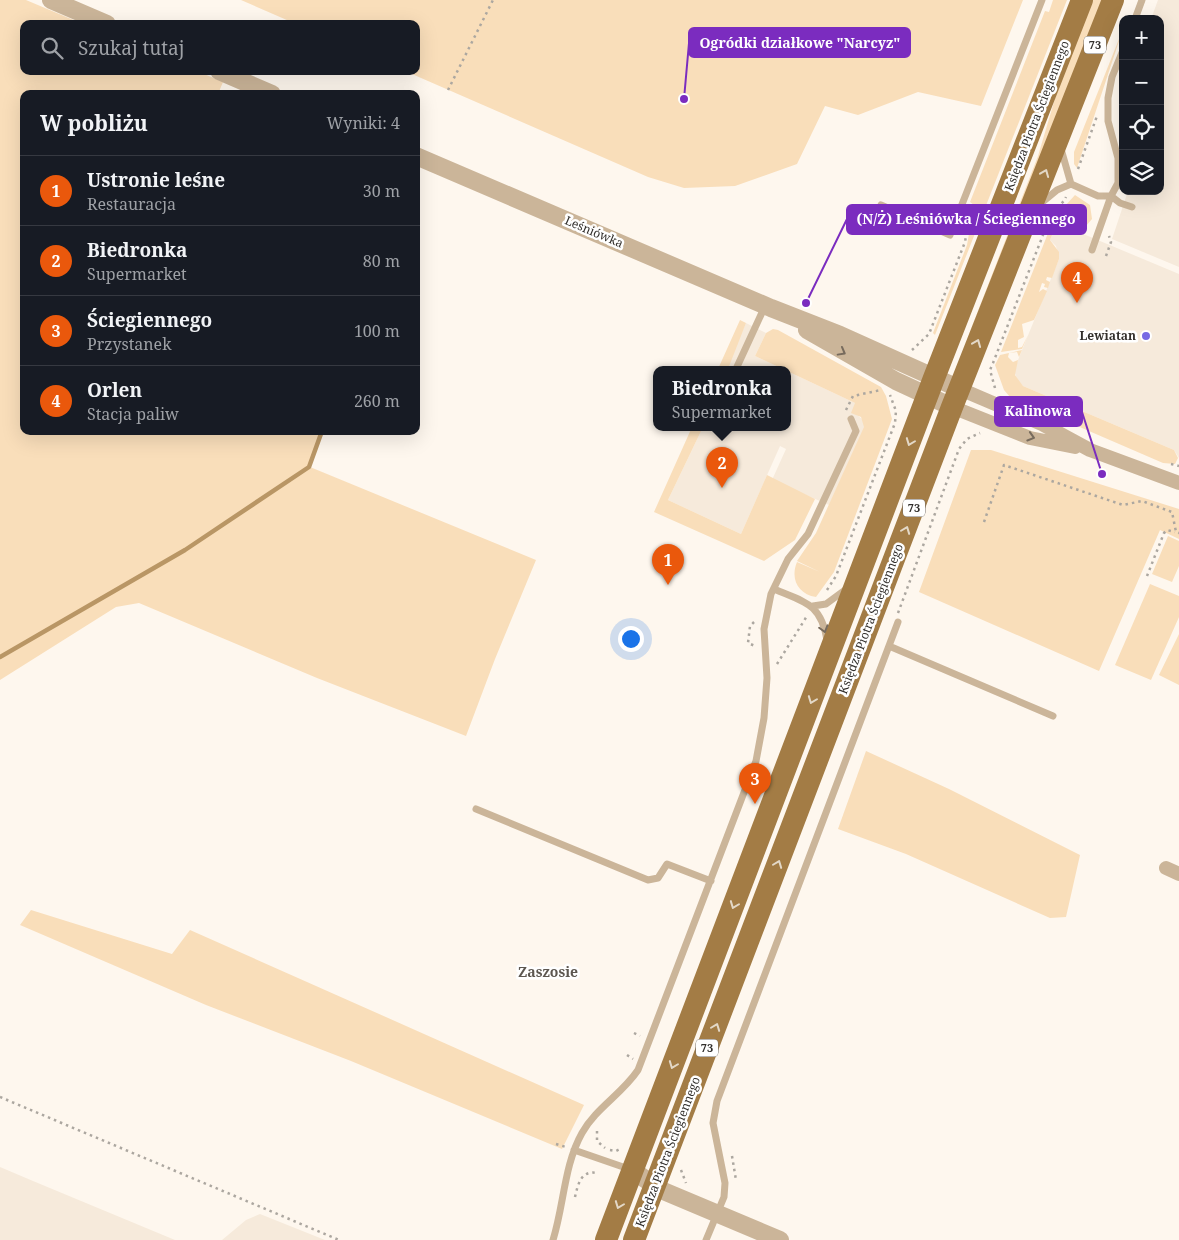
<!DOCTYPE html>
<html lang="pl">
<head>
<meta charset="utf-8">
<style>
  :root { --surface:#171b24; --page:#20242c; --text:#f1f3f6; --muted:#9ea1a6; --line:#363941; --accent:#ea580c }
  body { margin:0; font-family:"Noto Serif",serif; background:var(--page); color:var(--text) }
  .controls { position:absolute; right:15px; top:15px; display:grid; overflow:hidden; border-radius:10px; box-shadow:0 5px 20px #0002 }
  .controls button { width:45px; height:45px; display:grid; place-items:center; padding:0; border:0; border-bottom:1px solid var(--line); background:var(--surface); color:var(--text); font:25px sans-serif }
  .you { position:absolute; left:630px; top:638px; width:18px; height:18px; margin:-12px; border:4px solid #fff; border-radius:50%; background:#1a73e8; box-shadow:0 0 0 8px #1a73e833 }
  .badge { display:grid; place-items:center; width:32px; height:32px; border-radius:50%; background:var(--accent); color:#fff; font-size:16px; font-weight:700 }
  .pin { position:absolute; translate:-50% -41px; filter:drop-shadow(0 1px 2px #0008) }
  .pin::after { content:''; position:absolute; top:26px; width:18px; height:15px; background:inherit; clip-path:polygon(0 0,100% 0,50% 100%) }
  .popup { position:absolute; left:653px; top:366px; width:138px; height:65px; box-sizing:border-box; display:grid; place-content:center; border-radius:10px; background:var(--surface); filter:drop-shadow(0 1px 4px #0005); font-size:16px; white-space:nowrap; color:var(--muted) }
  .popup b { font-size:19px; color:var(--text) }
  .popup::after { content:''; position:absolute; left:50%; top:100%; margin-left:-10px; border:10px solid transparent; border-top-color:var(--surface) }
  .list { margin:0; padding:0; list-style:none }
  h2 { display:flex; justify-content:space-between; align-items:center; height:65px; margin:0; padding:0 20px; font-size:21px }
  h2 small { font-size:16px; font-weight:400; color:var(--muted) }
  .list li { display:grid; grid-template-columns:32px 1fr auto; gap:15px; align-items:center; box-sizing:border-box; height:70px; padding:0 20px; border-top:1px solid var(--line) }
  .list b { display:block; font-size:19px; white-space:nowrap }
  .list p { margin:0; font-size:16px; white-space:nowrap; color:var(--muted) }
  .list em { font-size:16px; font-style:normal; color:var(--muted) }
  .icon { flex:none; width:28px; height:28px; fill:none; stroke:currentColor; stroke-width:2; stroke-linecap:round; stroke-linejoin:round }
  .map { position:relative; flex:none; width:1179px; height:1240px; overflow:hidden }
  .search { position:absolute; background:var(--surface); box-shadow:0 5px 20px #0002; left:20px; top:20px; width:400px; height:55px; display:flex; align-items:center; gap:12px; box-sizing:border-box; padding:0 18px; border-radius:10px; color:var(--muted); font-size:19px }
  .panel { position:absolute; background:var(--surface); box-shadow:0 5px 20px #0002; left:20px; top:90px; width:400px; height:345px; border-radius:10px }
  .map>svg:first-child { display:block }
  .built { fill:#f6eadb }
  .green { fill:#f9deba }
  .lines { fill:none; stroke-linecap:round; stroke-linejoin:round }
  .stream { stroke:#b99665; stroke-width:4.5 }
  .path { stroke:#aca7a0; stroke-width:2.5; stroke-dasharray:2.5 4; stroke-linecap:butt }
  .service { stroke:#cbb599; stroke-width:7 }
  .minor { stroke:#cbb599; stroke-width:14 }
  .tertiary { stroke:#cbb599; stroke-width:18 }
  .primary { stroke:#a37c45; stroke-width:22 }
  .oneway { stroke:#e3d8c7 }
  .oneway2 { stroke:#776b5d }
  .poi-dot { fill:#7769e4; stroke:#fff; stroke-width:2 }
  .labels { text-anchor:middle; stroke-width:5; stroke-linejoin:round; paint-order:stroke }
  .shield { fill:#fff; stroke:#706d6b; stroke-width:1 }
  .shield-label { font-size:11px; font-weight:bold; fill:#322f2c }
  .street-label { font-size:12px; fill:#322f2c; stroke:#fff }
  .poi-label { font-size:12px; font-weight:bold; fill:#322f2c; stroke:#fff; text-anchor:end }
  .neighbourhood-label { font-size:14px; font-weight:bold; fill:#5d5750; stroke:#fff }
  .leader { fill:none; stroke:#7b2cbf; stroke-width:2 }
  .callout-dot { fill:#7b2cbf; stroke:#fff; stroke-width:2 }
  .callout { fill:#7b2cbf; stroke:#7b2cbf; stroke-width:2 }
  .callout-label { font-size:14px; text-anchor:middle; font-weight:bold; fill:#fff }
</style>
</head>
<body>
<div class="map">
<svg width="1179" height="1240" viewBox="0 0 1179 1240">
  <rect width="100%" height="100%" fill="#fef7ee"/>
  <path class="built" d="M1158,0H1179V267L1112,239L1128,191H1160V19H1151Z
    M1057,223L1179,274V458L1174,450L1023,386L1017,380L1014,370L1059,259L1056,246L1050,240Z
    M746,323L766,333L755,356L783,369H725Z
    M787,371L855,403L856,414L862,419L864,424V429L829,505L772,480L786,449L780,446L741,534L668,500L703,427H787Z
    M0,1167L33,1181L175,1240H0Z
    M260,1214L325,1240H222L246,1220Z"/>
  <path class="green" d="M0,0H26L83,24H24V71H197L223,82L218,94H24V431H322L310,467L536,560L495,659L466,736L317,678L139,603L116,607L0,680Z
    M241,0H1023L981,106L918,92L858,115L825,106L797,164L735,186L684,188L648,177L405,71H416V24H296Z
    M1053,0H1067L935,335L933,333L967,245L974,205L970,202L1045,11L1049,12Z
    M1093,0H1103L964,347L1038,156L1059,85Z
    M1123,29L1077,168L1074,164V152Z
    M1075,195L1090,205L1092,219L1086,226L1078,230L1057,223L1050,240L1059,252V259L1052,278L1047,277L1046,280L1050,282L1048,288L1044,287L1045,284L1042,283L1039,292L1043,289L1047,291L1034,320L1022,324L1024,337L1018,340V348L1022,347L1028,335L1022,349L1001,352L1054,218Z
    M740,320L746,323L728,369H718Z
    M773,329L778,330L881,387L886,396L892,419L834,572L816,597C798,594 790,579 797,562L820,572L797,561L816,533L864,427L861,417L851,413L855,403L755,356L766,333Z
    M1022,350L1019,357L1017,352L1009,353L1008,357L1013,362L1018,360L1015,375L1023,386L1174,450L1178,458L1175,464L1163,463L1010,397L1004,390L995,365L1000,355Z
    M692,427H703L668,500L741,534L767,475L815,499L795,540L764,561L654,512Z
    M971,450H991L1179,509V539L1160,530L1099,671L919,592Z
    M1168,536L1179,541V566L1172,582L1152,574Z
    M1150,584L1179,596V617L1151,680L1115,665Z
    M1179,634V685L1159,675Z
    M866,751L949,789L1080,855L1066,917L1050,918L906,854L838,829Z
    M31,910L172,954L190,930L584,1105L562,1149L351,1061L206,1005L20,925Z"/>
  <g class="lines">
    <path class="stream" d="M0,657L185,550L309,467L322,431"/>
    <path class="path" d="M448,90L493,0
      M1078,169L1097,116
      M1106,256L1111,242L1109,236
      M912,350L929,334L965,242L969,217
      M995,388L990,370L993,363L1052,212L1064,201L1066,197
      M846,410L853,396L881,390
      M1171,464L1179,466
      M984,522L1004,465L1123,505L1142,501L1172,512L1176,532L1179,533
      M1147,576L1164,533L1167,530L1175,532
      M827,590L836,576L895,423L896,411L890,395
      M898,613L959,449L967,439L980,433
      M754,622L750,626L748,643L755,646
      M777,664L807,616
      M634,1033L640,1036
      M627,1055L633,1059
      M0,1097L339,1240
      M597,1131V1141L605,1148
      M556,1144L566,1147
      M610,1150L616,1151L622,1148
      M732,1156L736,1180
      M681,1170L686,1183
      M575,1197C578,1184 581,1170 597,1173"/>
    <path class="service" d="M1135,19L1142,0
      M1061,149L1071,184
      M1040,204L1057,190L1071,184L1098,196H1111L1120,203L1132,207
      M881,205L950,235L1042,0
      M1092,250L1111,196L1118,183V158L1108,121V98L1112,77L1123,50
      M736,369L765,306
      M774,589C804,602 821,603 827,640
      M813,606L826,604L845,590
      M889,646L1053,716
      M476,809L648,880L658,878L667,864L711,881
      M574,1150L629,1169
      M553,1240C564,1205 564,1165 582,1133C596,1108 622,1094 638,1070L756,761L764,718L767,678L764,629L771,594L788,559L808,534L856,431L851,419
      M706,1240L724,1197L725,1183L713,1123L717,1101L898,622"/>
    <path class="minor" d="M960,389L1042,424L1090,450L1179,483
      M952,407L1030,438L1075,447
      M1166,868L1179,874"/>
    <path class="tertiary" d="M51,0L107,24
      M219,71L272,94
      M416,156L771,308L840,335L960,389
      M807,330L896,381L952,407
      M632,1170L661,1190L780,1240"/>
    <path class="primary" d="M606,1240L934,378L1082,0
      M634,1240L952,407L1113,0"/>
  </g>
  <defs><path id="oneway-chevron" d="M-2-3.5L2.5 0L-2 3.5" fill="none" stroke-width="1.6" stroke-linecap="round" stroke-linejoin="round" transform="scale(1.25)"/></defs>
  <g class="oneway">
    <use href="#oneway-chevron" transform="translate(1045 173) rotate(-68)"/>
    <use href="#oneway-chevron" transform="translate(977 343) rotate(-68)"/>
    <use href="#oneway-chevron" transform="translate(910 442) rotate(111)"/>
    <use href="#oneway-chevron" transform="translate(906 530) rotate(-69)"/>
    <use href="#oneway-chevron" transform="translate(812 700) rotate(111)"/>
    <use href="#oneway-chevron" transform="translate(778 864) rotate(-69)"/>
    <use href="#oneway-chevron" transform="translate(734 905) rotate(111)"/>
    <use href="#oneway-chevron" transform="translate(716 1027) rotate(-69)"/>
    <use href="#oneway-chevron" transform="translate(673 1065) rotate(111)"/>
    <use href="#oneway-chevron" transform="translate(619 1205) rotate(111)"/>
  </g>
  <g class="oneway2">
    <use href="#oneway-chevron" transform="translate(842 352) rotate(29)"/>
    <use href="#oneway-chevron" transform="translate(1031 437) rotate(17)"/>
    <use href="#oneway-chevron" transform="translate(824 629) rotate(74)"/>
  </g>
  <circle class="poi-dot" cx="1146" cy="336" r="5"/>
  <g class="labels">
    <g class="shield">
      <rect x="1084" y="36.5" width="22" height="17" rx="4"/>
      <rect x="903" y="499.5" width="22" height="17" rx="4"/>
      <rect x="696" y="1039.5" width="22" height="17" rx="4"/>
    </g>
    <g class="shield-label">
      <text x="1095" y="49">73</text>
      <text x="914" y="512">73</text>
      <text x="707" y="1052">73</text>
    </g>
    <g class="street-label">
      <text transform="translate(1037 116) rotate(-69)" y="4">Księdza Piotra Ściegiennego</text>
      <text transform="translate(594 232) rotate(23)" y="4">Leśniówka</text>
      <text transform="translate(871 619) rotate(-69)" y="4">Księdza Piotra Ściegiennego</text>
      <text transform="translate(668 1152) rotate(-69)" y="4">Księdza Piotra Ściegiennego</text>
    </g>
    <g class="poi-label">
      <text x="1136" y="340">Lewiatan</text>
    </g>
    <g class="neighbourhood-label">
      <text x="548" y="977">Zaszosie</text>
    </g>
  </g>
  <path class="leader" d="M684 99L689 43M806 303L847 219M1102 474L1082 412"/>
  <g class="callout-dot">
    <circle cx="684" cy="99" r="5"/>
    <circle cx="806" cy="303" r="5"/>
    <circle cx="1102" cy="474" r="5"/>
  </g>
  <g class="callout">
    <rect x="689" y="28" width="221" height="29" rx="5"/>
    <rect x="847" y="205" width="239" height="29" rx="5"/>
    <rect x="995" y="397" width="87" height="29" rx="5"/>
  </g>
  <g class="callout-label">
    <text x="800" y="48">Ogródki działkowe "Narcyz"</text>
    <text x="966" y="224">(N/Ż) Leśniówka / Ściegiennego</text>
    <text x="1038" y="416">Kalinowa</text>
  </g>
</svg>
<div class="controls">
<button>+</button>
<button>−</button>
<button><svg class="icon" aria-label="locate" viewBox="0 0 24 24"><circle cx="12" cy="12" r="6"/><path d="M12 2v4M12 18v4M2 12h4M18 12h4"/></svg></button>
<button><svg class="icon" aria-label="layers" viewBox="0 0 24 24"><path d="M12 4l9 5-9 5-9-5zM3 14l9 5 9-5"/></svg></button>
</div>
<div class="you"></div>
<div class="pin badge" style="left:668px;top:585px">1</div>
<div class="pin badge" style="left:722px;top:488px">2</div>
<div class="popup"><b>Biedronka</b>Supermarket</div>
<div class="pin badge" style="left:755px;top:804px">3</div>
<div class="pin badge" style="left:1077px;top:303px">4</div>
<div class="search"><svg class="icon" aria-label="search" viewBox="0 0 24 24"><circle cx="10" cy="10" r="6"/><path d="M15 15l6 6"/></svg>Szukaj tutaj</div>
<section class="panel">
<h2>W pobliżu<small>Wyniki: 4</small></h2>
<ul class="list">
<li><span class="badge">1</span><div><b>Ustronie leśne</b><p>Restauracja</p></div><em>30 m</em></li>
<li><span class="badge">2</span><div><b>Biedronka</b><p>Supermarket</p></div><em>80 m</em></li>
<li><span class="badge">3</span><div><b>Ściegiennego</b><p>Przystanek</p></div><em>100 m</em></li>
<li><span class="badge">4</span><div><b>Orlen</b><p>Stacja paliw</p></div><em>260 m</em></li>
</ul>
</section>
</div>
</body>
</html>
